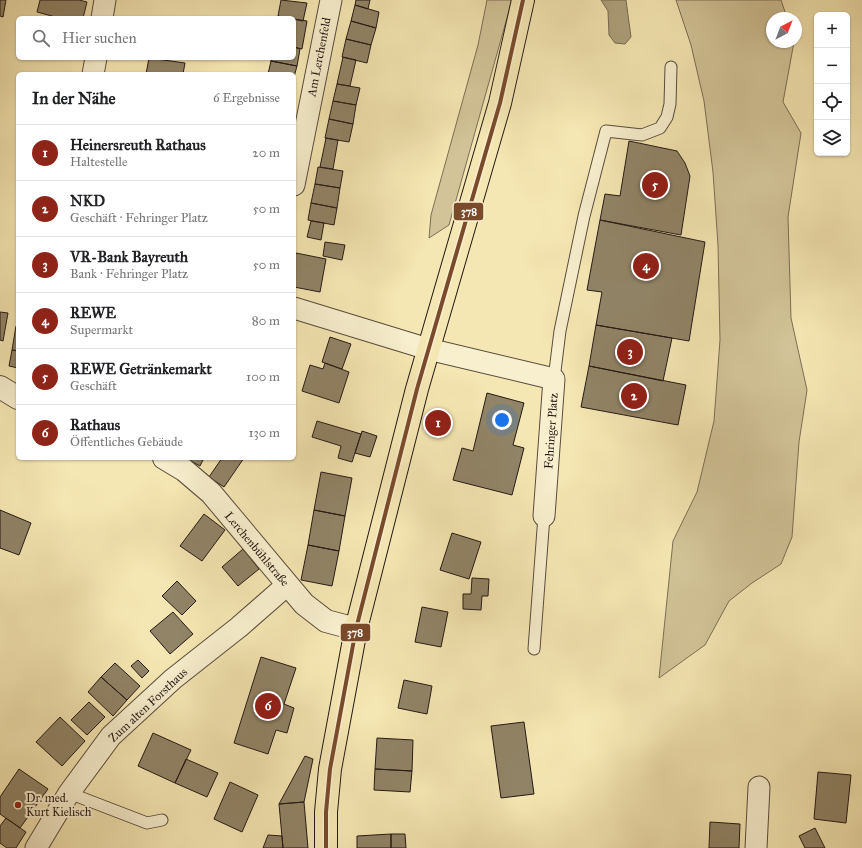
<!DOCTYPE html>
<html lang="de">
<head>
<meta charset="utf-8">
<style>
  :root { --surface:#fff; --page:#f6f6f6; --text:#202124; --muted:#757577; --line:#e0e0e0; --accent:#8f2418 }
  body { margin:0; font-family:"IM FELL Great Primer",serif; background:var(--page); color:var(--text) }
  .controls { position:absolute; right:12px; top:12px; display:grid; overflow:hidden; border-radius:6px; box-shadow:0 1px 3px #0004 }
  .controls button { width:36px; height:36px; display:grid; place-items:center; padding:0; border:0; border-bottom:1px solid var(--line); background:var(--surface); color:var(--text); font:20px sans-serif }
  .compass { position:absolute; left:766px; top:12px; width:36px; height:36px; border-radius:50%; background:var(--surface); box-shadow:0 1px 3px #0004; rotate:42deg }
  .you { position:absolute; left:502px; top:420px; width:14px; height:14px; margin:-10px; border:3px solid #fff; border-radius:50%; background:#1a73e8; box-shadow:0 0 0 6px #1a73e833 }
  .badge { display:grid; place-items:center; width:26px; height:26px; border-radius:50%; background:var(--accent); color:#fff; font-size:13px; font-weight:700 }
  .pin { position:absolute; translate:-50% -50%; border:2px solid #fff; box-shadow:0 1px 4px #0006 }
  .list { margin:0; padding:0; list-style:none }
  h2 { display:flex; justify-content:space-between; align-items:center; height:52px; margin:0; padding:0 16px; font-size:17px }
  h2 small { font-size:13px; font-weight:400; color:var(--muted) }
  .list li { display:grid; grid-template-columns:26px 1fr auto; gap:12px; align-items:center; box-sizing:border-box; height:56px; padding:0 16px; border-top:1px solid var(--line) }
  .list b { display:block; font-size:15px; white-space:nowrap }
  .list p { margin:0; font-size:13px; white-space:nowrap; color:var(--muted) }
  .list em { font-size:13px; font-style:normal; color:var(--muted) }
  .icon { flex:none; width:22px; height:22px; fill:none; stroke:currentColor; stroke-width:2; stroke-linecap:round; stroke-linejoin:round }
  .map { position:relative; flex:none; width:862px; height:848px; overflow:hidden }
  .search { position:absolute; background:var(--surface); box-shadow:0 1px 3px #0004; left:16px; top:16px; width:280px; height:44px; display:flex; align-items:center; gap:10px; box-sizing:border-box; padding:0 14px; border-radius:6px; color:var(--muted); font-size:15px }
  .panel { position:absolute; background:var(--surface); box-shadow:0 1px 3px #0004; left:16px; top:72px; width:280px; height:388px; border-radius:6px }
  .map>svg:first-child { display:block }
  .green { fill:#d2c498; stroke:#7c6e56 }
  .water { fill:#aea17d; stroke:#776b53 }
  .building { fill:#918467; stroke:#251915 }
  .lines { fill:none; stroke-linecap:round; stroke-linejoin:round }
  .service-casing { stroke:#594c3c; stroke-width:13 }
  .minor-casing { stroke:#594c3c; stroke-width:23 }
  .tertiary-casing { stroke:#594c3c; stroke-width:24 }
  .primary-casing { stroke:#251915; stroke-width:24 }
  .service { stroke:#f8efce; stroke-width:11 }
  .minor { stroke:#f8efce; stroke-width:21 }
  .tertiary { stroke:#f8efce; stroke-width:22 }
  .primary { stroke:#f5e7b3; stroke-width:22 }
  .bus-1-casing { stroke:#f8efce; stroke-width:7 }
  .bus-1 { stroke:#7a4b2a; stroke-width:4 }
  .poi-dot { fill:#8f2418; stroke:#f8efce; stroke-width:1.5 }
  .labels { text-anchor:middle; stroke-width:4; stroke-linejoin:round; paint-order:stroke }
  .street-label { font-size:12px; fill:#251915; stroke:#f8efce }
  .poi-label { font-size:12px; fill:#251915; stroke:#f8efce; text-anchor:start }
  .line-badge { stroke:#f8efce; stroke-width:1.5 }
  .badge-label { font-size:11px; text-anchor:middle; font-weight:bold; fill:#fff }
</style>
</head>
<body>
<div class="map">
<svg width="862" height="848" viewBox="0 0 862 848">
  <rect width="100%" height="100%" fill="#f5e7b3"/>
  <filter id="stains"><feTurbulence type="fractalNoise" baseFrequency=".005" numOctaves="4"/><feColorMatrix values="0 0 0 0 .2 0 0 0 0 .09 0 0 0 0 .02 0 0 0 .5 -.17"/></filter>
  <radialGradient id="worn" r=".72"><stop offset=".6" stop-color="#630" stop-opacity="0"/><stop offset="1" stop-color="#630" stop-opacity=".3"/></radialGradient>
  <path class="green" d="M487,0H512L449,225L429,238L431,215L478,45Z
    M676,0H781L787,18H772V42H794L783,102L801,133L788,217L791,318L807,390L799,442L792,537L781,564L752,583L729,601L705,645L659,678L673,541L697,492L714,421L720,340L718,245L713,172L704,101L691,45Z"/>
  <path class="water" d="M601,0H626L631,37L625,44L615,43L609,35L608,11Z"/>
  <path class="building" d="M0,0H6L3,17L0,16Z
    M40,0H79L87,2L83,18H59L37,12Z
    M281,0L307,3L303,21L278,16Z
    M356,0H370L368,9L355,5Z
    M355,5L379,12L376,28L351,21Z
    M294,19L307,21L302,49L294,47Z
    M351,21L376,28L371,45L346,39Z
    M346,39L371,45L367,63L342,57Z
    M294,47L300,49L297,66L271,61V58H294Z
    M343,57L356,60L350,86L337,84Z
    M149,58L185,63L183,74H146Z
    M271,61L297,66L294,77V74H268Z
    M337,84L360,88L356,105L333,101Z
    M333,101L356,105L353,124L329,119Z
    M329,119L353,124L349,142L325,138Z
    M326,138L338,140L333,169L320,167Z
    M629,141L677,151L685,163L690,176L681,235L600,220L605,194L620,196Z
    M318,167L343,171L340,188L315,184Z
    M315,184L340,188L337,208L311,203Z
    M311,203L337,208L334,225L308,220Z
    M600,220L705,242L689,341L596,325L602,292L587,290Z
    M311,221L324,223L321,240L307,237Z
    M325,242L345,245L342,260L323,256Z
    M296,253L326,259L320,292L294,287V263Z
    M0,312L8,313L3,341L0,340Z
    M596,325L672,338L663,381L589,366Z
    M16,326L18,327V351L12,350Z
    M330,337L351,344L342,369L322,362Z
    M12,350L18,351V368L9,366Z
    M325,363L349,372L339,403L302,391L310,365L323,369Z
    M589,366L686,385L678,425L581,407Z
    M487,393L524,403L513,445L524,448L512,495L453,480L462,448L473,451Z
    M317,421L361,434L352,462L338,458L341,446L312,437Z
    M362,431L377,436L370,457L355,453Z
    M185,458H204L200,466Z
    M222,458H244L224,487L209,477Z
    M321,472L352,478L345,516L314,510Z
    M0,510L31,523L19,555L0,548Z
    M314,510L345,516L339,551L308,545Z
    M204,514L225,530L202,561L180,546Z
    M452,533L481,542L469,579L440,570Z
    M308,545L339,551L332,586L301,580Z
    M243,549L259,569L238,586L222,567Z
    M472,578L489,579L488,596H482L481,610L463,609V594H471Z
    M177,581L196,601L182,615L162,596Z
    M422,607L448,612L441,647L415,642Z
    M173,612L193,634L170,654L150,631Z
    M261,657L296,668L284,704L294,708L287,733L276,730L268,754L234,743Z
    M138,660L149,671L142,678L131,666Z
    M115,663L140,686L127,700L101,677Z
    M101,677L127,700L113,716L88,692Z
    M404,680L432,686L427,714L398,708Z
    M89,702L105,717L87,735L71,720Z
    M60,717L85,741L62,766L36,742Z
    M524,722L534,794L501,798L491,726Z
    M153,733L191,750L175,783L138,766Z
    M377,738L413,740L412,771L375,769Z
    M305,756L313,759L304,802L279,804Z
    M186,759L218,773L207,797L175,783Z
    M19,769L48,789L20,828L0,814V797Z
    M375,769L412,771L410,792L374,790Z
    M818,772L851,775L846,823L814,819Z
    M230,782L258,795L242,832L214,819Z
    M304,802L308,848H283L279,804Z
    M6,818L26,832L16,848H7L0,843V826Z
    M710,822L740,824L739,848H709Z
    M815,828L825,848H805L799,836Z
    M391,834V848H357V836Z
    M391,834H405L406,848H391Z
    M268,835L282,836L283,848H263Z"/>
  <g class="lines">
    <defs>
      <path id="service" d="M554,379L560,331L584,216L606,131L642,135L660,128L667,117L670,104L671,67
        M534,649L544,516
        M69,793L147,823L162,820"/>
      <path id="minor" d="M102,18L105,0
        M93,74L96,58
        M294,185L331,0
        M294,308L428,349L554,379L544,516
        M36,848L69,793L111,736L173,679L239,627L287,585
        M756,848L759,787"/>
      <path id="tertiary" d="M0,387L18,398
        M164,458L184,470L211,493L304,604L326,621L356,629"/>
      <path id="primary" d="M326,848V812L330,769L356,629L417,389L500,103L523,0"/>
    </defs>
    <use href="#service" class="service-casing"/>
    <use href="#minor" class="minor-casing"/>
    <use href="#tertiary" class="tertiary-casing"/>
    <use href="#primary" class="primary-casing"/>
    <use href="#service" class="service"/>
    <use href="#minor" class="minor"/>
    <use href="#tertiary" class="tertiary"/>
    <use href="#primary" class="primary"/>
    <defs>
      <path id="bus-1" d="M326,848V812L330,769L356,629L417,389L500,103L523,0"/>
    </defs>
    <use href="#bus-1" class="bus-1-casing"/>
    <use href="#bus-1" class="bus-1"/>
  </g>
  <circle class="poi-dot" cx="18" cy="805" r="4"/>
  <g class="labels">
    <g class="street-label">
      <text transform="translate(319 57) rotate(-79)" y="4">Am Lerchenfeld</text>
      <text transform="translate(551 431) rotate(-86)" y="4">Fehringer Platz</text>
      <text transform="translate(257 549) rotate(50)" y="4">Lerchenbühlstraße</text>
      <text transform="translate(148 705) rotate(-43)" y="4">Zum alten Forsthaus</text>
    </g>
    <g class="poi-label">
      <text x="26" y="802">Dr. med.<tspan x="26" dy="14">Kurt Kielisch</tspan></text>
    </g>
  </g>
  <g class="line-badge">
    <rect x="453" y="202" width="31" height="19" rx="4" fill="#7a4b2a"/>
    <rect x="340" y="623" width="31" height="19" rx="4" fill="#7a4b2a"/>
  </g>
  <g class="badge-label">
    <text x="469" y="215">378</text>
    <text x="355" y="636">378</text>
  </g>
  <rect width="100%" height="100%" filter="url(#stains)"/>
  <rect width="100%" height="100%" fill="url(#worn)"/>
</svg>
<div class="controls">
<button>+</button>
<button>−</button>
<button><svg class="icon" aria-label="locate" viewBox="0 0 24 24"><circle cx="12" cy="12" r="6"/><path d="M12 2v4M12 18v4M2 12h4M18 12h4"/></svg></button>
<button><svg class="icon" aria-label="layers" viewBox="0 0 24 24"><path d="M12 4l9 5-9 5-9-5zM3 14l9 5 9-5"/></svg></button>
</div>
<svg class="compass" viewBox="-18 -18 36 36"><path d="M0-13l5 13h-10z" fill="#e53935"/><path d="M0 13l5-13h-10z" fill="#757577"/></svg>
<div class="you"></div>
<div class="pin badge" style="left:438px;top:423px">1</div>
<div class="pin badge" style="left:634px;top:396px">2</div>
<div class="pin badge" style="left:630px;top:352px">3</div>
<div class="pin badge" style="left:646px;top:266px">4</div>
<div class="pin badge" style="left:655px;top:185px">5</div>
<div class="pin badge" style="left:268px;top:706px">6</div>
<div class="search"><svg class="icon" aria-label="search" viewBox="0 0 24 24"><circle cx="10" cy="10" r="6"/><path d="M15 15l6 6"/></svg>Hier suchen</div>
<section class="panel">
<h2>In der Nähe<small>6 Ergebnisse</small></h2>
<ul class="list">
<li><span class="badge">1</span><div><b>Heinersreuth Rathaus</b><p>Haltestelle</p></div><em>20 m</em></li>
<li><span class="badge">2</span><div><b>NKD</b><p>Geschäft · Fehringer Platz</p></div><em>50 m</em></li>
<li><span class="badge">3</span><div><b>VR-Bank Bayreuth</b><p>Bank · Fehringer Platz</p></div><em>50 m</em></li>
<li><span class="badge">4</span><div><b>REWE</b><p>Supermarkt</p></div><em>80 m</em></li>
<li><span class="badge">5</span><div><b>REWE Getränkemarkt</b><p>Geschäft</p></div><em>100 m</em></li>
<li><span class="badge">6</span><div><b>Rathaus</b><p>Öffentliches Gebäude</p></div><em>130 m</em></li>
</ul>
</section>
</div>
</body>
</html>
